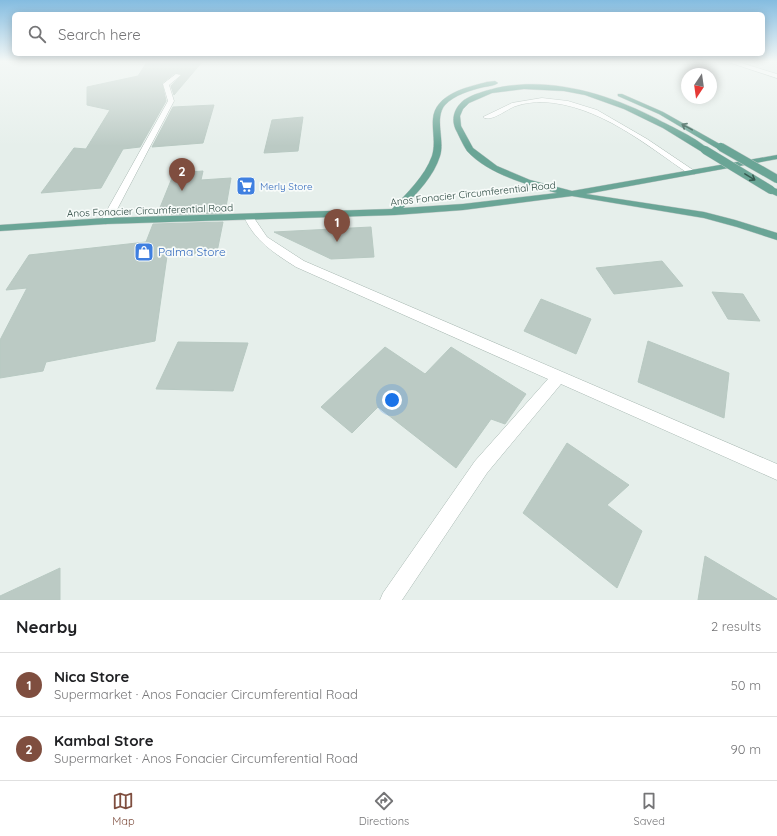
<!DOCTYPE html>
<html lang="en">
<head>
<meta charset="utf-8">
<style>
  :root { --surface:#fff; --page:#f2f2f2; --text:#202124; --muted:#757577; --line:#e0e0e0; --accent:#7f4e3f }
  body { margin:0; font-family:Quicksand,sans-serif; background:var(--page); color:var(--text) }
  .compass { position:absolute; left:681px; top:68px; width:36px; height:36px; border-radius:50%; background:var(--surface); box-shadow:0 2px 10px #0003; rotate:193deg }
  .you { position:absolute; left:392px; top:400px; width:14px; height:14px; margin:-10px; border:3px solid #fff; border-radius:50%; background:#1a73e8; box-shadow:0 0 0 6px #1a73e833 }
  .badge { display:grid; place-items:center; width:26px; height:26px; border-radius:50%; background:var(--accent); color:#fff; font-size:13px; font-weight:700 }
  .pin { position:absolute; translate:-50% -33px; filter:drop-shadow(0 1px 2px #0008) }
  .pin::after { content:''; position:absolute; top:21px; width:14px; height:12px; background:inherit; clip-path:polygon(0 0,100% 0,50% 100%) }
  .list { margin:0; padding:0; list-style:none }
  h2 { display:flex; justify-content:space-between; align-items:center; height:52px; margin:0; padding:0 16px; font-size:17px }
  h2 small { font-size:13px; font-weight:400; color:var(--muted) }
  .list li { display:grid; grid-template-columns:26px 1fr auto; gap:12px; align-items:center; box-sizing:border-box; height:64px; padding:0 16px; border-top:1px solid var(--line) }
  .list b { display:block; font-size:15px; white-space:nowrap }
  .list p { margin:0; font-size:13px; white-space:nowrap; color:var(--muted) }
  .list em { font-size:13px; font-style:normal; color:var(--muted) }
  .icon { flex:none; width:22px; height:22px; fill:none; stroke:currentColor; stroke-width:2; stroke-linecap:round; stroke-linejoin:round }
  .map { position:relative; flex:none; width:777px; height:600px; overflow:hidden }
  .search { position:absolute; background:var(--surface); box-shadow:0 2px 10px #0003; left:12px; right:12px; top:12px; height:44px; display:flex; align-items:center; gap:10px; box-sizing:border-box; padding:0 14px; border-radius:6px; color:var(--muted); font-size:15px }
  .sheet { height:180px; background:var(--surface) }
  nav { display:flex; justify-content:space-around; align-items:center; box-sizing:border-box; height:56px; border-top:1px solid var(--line); background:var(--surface); font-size:11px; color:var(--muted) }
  nav a { display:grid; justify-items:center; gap:2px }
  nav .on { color:var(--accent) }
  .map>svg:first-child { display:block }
  .building { fill:#bbcac4; stroke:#b8c9c2 }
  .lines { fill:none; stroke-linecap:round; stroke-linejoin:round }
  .minor-casing { stroke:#a8b8b2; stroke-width:1 }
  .major-casing { stroke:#c2cac8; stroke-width:1 }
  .minor { fill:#fff; fill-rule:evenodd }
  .major { fill:#6aa596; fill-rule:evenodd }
  .major-bridge-casing { stroke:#c2cac8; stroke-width:9; stroke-linecap:butt }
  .major-bridge { stroke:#6aa596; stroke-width:8 }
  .oneway { stroke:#365b51 }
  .labels { text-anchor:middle; stroke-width:3.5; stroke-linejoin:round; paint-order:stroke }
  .far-shop-label { font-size:10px; fill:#366cbe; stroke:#f7fbf9; text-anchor:start }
  .far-street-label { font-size:10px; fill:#24423a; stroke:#f7fbf9 }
  .shop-label { font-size:12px; fill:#366cbe; stroke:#f7fbf9; text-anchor:start }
</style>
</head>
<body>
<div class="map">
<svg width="777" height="600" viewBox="0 0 777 600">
  <rect width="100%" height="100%" fill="#e6efeb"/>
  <path class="building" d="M147,62H202L174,95L171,86L182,74L175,73L162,83L166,101L140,147L123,149L101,188L41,193L74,148L86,149L110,110L87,105V87L138,76Z
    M214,105L203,143L152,147L173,107Z
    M303,117L298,151L264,153L272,120Z
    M203,171L201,180L231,178L225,213L157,215L174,173Z
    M223,222L217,252L167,256L155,341L46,362L43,371L0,378V340L27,288L6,290L29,255L146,242L153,224Z
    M371,227L374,257L331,259L274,232Z
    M662,261L683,286L614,294L596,268Z
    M712,292L743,294L760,321L728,319Z
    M541,299L591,319L576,354L524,331Z
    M648,341L729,373L724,418L638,382Z
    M178,342L248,343L233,391L156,389Z
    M385,347L425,374L451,347L526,394L505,424L491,419L456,468L378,407L352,433L321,407Z
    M567,443L629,485L607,505L642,531L617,588L523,513Z
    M705,556L777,599V600H698Z
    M60,568V600H0V596Z"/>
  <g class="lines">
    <defs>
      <path id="minor" d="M728,62H738L777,74V78Z
        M176,74L181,75L169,85L174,101L111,221L106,224L102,223L101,221L168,101L163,84Z
        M542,98L568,101L597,110L647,139L696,172L695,174H689C645,144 599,105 543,102C535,102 524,103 516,106C508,108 491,123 483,117L512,103Z
        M249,214L252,215L267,237L304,261L777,464V480L561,384L487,473L402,600H380L383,593L475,461L548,379L296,267C274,253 255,241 244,217Z"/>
      <path id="major" d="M487,82L495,81L498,83C494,86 489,86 484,87C471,90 454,95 445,105C434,118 445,140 440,156C434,176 417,193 403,208L463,204L557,193C528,185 488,174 467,151C463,145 460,138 457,132C450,120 454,108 464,100C473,94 485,91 496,88C550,76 609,94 657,119C670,126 699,139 709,150L702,152L663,128L624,109L585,95L564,91L524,89L492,93L469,103L463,109L460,116L461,126L473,148L497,166L530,180L572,191L777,155V159L586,194L704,212L735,220L777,233V240L737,227L704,218L572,196L463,210L395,215L106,224L0,231V225L106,218L392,209C407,193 425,176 432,156C436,143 432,131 433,119C435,94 467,87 487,82Z
        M618,94H622L663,112L725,147L718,149L659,114L618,96Z
        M771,187L777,189V196L768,192V188Z"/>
    </defs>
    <use href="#minor" class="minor-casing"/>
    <use href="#major" class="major-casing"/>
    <use href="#minor" class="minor"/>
    <use href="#major" class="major"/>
    <defs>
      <path id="major-bridge" d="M721,147L777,179
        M705,150L771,190"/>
    </defs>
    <use href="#major-bridge" class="major-bridge-casing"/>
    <use href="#major-bridge" class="major-bridge"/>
  </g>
  <defs><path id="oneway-shaft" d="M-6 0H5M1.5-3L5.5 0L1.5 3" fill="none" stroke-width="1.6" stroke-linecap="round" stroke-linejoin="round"/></defs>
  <g class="oneway">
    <use href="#oneway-shaft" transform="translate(687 127) rotate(-151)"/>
    <use href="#oneway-shaft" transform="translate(750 177) rotate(31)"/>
  </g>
  <linearGradient id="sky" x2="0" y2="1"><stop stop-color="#84bce0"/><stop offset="0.42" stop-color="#f4f8f6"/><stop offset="1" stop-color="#f4f8f6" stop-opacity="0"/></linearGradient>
  <rect width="777" height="146" fill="url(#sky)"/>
  <defs>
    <symbol id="supermarket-square" viewBox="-11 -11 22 22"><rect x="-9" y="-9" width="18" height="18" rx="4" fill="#3f7fe0" stroke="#f7fbf9"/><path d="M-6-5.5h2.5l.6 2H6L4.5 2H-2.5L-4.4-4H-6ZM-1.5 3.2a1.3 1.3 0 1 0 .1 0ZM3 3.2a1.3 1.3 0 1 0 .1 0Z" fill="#fff"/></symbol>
    <symbol id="shop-square" viewBox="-11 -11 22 22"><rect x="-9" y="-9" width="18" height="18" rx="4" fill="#3f7fe0" stroke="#f7fbf9"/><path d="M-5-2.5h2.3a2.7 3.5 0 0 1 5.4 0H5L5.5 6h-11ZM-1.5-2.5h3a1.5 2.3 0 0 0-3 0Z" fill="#fff"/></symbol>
  </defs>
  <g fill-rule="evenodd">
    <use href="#supermarket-square" x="235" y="175" width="22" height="22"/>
    <use href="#shop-square" x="133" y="241" width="22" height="22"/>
  </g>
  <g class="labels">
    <g class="far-shop-label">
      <text x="260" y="190">Merly Store</text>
    </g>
    <g class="far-street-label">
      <text transform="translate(473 193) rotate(-6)" y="4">Anos Fonacier Circumferential Road</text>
      <text transform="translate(150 210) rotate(-2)" y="4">Anos Fonacier Circumferential Road</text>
    </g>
    <g class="shop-label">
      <text x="158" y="256">Palma Store</text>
    </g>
  </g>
</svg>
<svg class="compass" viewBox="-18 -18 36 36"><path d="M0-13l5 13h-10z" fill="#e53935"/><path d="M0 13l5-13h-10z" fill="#757577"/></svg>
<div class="you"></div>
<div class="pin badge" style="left:337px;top:242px">1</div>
<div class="pin badge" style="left:182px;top:191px">2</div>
<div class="search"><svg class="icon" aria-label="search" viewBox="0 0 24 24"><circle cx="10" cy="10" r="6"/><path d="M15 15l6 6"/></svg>Search here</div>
</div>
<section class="sheet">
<h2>Nearby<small>2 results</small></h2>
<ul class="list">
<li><span class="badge">1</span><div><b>Nica Store</b><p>Supermarket · Anos Fonacier Circumferential Road</p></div><em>50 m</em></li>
<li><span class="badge">2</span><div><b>Kambal Store</b><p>Supermarket · Anos Fonacier Circumferential Road</p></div><em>90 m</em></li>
</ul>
</section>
<nav>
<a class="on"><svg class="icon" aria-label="map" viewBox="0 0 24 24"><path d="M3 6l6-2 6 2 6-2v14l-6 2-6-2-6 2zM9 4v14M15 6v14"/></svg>Map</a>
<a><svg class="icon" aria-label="directions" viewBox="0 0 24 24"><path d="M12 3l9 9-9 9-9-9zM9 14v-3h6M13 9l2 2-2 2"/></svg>Directions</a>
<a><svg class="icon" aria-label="saved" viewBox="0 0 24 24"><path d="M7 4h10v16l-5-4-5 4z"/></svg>Saved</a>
</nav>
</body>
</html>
